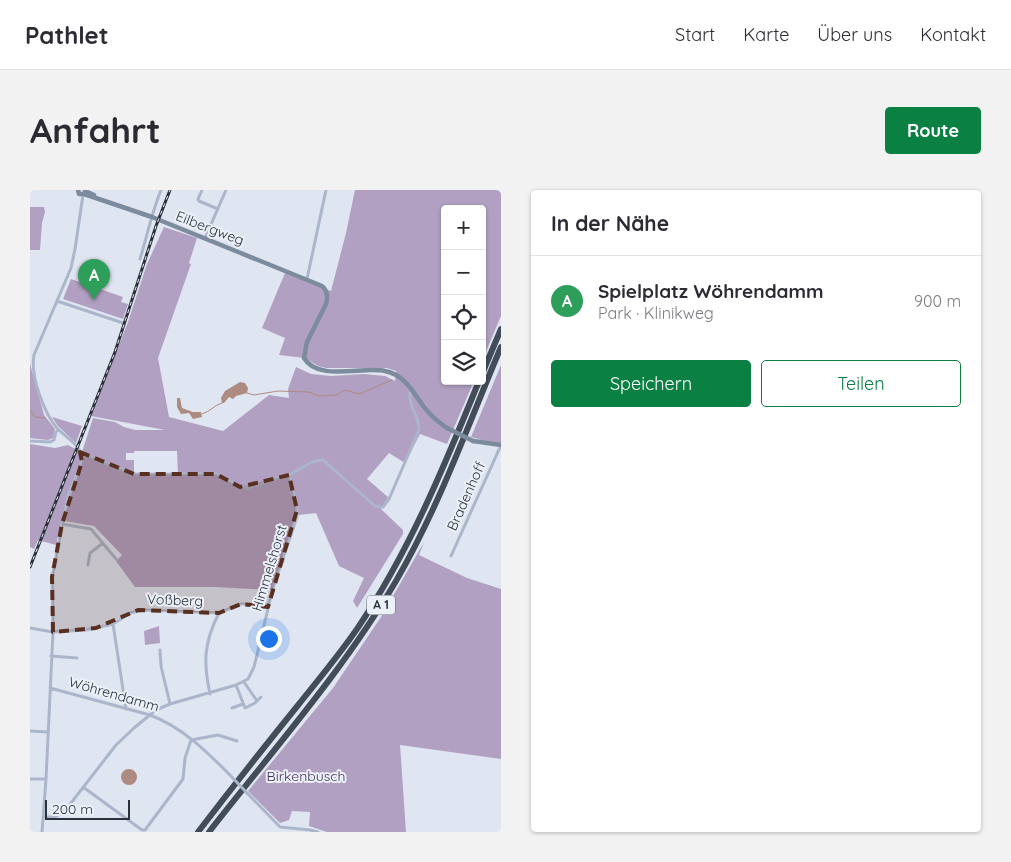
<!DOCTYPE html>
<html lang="de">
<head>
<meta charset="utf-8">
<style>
  :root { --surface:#fff; --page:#f2f2f3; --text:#2b2b33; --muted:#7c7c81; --line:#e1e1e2; --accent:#0b8043 }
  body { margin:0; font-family:Quicksand,sans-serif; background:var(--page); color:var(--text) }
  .controls { position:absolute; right:15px; top:15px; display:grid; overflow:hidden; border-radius:5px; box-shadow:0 1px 4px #0004 }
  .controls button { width:45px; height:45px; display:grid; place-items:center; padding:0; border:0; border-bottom:1px solid var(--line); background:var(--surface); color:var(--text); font:25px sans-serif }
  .scale { position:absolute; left:15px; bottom:12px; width:85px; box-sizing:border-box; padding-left:5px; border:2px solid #2a3138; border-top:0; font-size:14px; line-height:18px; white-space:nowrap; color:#2a3138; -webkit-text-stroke:4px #ecf0fa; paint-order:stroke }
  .you { position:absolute; left:238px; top:448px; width:18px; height:18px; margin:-12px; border:4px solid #fff; border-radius:50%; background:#1a73e8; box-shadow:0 0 0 8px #1a73e833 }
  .badge { display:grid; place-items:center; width:32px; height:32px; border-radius:50%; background:var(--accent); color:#fff; font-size:16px; font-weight:700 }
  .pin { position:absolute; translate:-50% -41px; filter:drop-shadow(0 1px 2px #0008) }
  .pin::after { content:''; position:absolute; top:26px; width:18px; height:15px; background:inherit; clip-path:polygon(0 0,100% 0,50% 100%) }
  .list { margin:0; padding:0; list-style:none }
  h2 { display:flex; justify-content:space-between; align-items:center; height:65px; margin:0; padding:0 20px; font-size:21px }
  h2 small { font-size:16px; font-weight:400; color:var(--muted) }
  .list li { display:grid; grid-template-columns:32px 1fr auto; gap:15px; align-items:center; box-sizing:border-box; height:90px; padding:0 20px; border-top:1px solid var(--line) }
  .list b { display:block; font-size:19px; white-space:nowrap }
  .list p { margin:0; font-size:16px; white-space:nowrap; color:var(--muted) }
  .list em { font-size:16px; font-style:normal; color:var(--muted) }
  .actions { display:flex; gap:10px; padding:15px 20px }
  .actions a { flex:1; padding:11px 0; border:1px solid var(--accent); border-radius:5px; text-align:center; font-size:18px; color:var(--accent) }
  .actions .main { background:var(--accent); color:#fff }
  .icon { flex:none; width:28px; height:28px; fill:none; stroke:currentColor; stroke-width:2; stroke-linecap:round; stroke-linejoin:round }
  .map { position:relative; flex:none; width:471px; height:642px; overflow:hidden; border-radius:5px }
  header { display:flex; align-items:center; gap:30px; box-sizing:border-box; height:70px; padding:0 25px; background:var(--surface); border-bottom:1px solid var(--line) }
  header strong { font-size:24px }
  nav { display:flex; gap:28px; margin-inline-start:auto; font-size:18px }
  .intro { display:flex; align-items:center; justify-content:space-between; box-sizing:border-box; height:120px; padding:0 30px }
  h1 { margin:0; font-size:35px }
  .button { padding:12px 22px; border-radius:5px; background:var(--accent); color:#fff; font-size:18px; font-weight:700 }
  main { display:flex; gap:30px; padding:0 30px }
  aside { flex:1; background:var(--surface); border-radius:5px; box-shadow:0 1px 4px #0004 }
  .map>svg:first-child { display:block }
  .green { fill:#b1a0c1 }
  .water { fill:#ae8b80 }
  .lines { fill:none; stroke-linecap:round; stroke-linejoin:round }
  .stream { stroke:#ae8b80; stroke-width:1 }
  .minor { stroke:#acb6ca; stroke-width:3 }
  .secondary { stroke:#7d8b9e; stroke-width:4.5 }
  .motorway { stroke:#424d59; stroke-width:6 }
  .rail-casing { stroke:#2a3138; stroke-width:3 }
  .rail { stroke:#ecf0fa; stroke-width:1; stroke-dasharray:4; stroke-linecap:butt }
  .minor-bridge { stroke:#acb6ca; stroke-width:3 }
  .secondary-bridge { stroke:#7d8b9e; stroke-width:4.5 }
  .marked { fill:#583021; fill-opacity:0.2; stroke:#583021; stroke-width:4; stroke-dasharray:10 6; stroke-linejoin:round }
  .labels { text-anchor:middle; stroke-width:4; stroke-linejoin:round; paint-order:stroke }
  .shield { fill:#ecf0fa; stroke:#646a72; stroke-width:1 }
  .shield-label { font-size:12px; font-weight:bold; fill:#2a3138 }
  .street-label { font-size:14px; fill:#2a3138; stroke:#ecf0fa }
  .park-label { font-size:14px; fill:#452f56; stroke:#ecf0fa }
</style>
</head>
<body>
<header>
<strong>Pathlet</strong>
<nav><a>Start</a><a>Karte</a><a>Über uns</a><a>Kontakt</a></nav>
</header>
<div class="intro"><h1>Anfahrt</h1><a class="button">Route</a></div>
<main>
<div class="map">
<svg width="471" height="642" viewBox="0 0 471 642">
  <rect width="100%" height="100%" fill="#e0e5f2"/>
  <path class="green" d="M325,0H471V126L452,171V19H415V191H444L417,254L390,244L375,273L359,263L337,289L358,307L351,319L373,340V344L327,418L323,411L334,388L309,376L286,323L268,325L242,400L185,397H105L86,371L92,365L64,336L34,331L31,333L26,355L8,350L4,359L0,357V254L25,258L38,255L73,274L105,285H148L147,261H104V263H96V270H104V282L91,279L52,262L63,228L85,232L94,237L105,240H135L61,226L98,132L117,74L134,37L167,48L159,73L161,74L128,168L139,227L193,241L239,205L259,208L258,199L266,177L281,184L301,186L334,184L355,186L365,191L366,181L357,178H296L288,176L275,168L249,165L255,148L232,138L255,83L301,101L316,43Z
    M0,17H14L15,22L12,33L10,60H0Z
    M41,89L93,107L91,112L98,114L93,129L33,109Z
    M0,174L14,225L25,239L23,248L18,250L0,248Z
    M471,175V253L466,254L441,247Z
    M22,227L52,236L46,253L28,236Z
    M394,352L389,365L437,388L471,399V569L370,555L376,642H297L279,636L280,622L262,621L259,630L250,633L218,601L303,498L351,427Z
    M129,436L130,453L115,455L114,441Z"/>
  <path class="water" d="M210,192L215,193L218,198L217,203L206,206L203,209L199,207L194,213H192L191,208L195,201Z
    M147,208H150L152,218L163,222H171L172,227L163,229L159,223L151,224L147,217Z
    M91 587a8 8 0 1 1 16 0a8 8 0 1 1-16 0Z"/>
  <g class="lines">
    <path class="stream" d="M217,203L224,205L248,201L279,202L289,206L307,205L315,200L329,204L362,190
      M0,220L5,227L15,228
      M172,224C180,222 184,215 192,213"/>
    <path class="minor" d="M172,0L168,9L169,11L188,19
      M175,48L196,0
      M110,69C117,46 122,22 131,0
      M277,89L296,0
      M27,111L93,133
      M0,251L20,252L24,250L26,242L28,240
      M51,262L73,273L104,284H186L210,297L217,298L259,285L282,272L293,270L345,316L353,317L359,309L389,240C390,227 378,217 380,203L383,201
      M32,334L61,339L86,369
      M421,366L471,255
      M58,375L60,363L73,353
      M83,434L96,519
      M0,438L23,442L56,440L83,434L100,423L113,420L189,423L211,414H223L238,417
      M130,460L131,476L140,514
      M21,466L47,468
      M214,492L227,511
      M206,495L215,518L225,513L231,507
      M20,498L120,525C152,537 176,561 199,584
      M180,504C173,472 174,452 189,423
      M202,518L213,514
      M0,541L18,542
      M0,589H16
      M53,597L112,640H115L153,589L155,568L161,550L188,545L207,551
      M217,603L250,637L280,640L288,642
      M14,627H25L34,622L86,555L104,538L126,520L140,514L206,495L218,489L224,477L243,398L267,327V320L259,285
      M12,642L16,589L23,442L22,387L38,305L52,272C53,255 37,249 27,238C14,223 0,186 4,165L41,78L45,59L53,5"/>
    <path class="secondary" d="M48,0L49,4H54
      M55,1L64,5
      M54,4L122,27L292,96C298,101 298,107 296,114L277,152L274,168C288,192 333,176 355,181C375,185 383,202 394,217C400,225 408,232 417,238
      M443,251L471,255"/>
    <path class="motorway" d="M452,184L471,139
      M168,642C201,599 235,556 269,514C289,489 309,465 327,439C379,362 414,277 449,191
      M179,642C243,560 313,481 366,391C409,317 438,235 471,157"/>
    <defs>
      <path id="rail" d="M0,377L85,162L126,36L140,0"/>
    </defs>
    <use href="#rail" class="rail-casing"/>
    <use href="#rail" class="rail"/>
    <path class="minor-bridge" d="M199,584L217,603"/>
    <path class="secondary-bridge" d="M417,238L443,251"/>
  </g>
  <path class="marked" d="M50,262L104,284H186L210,297L259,285L267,320L238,417L211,414L189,423L108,420L66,438L23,442L22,387L32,334L52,272Z"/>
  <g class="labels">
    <rect class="shield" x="337" y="405.5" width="28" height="19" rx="4"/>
    <g class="shield-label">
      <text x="351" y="419">A 1</text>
    </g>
    <g class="street-label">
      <text transform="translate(180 38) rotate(21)" y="5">Eilbergweg</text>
      <text transform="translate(436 306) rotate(-66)" y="5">Bradenhoff</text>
      <text transform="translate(239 378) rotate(-73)" y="5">Himmelshorst</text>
      <text transform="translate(145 410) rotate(2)" y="5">Voßberg</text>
      <text transform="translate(84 504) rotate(16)" y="5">Wöhrendamm</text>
    </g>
    <g class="park-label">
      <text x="276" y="591">Birkenbusch</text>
    </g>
  </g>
</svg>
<div class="controls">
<button>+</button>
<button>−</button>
<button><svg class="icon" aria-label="locate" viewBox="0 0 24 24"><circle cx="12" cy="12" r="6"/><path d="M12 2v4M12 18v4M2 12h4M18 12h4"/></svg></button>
<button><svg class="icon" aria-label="layers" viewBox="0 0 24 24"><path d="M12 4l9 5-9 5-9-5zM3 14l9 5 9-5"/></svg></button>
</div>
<div class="scale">200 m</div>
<div class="you"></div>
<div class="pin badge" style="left:64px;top:110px;background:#2e9e5b">A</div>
</div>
<aside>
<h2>In der Nähe<small></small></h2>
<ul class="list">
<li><span class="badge" style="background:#2e9e5b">A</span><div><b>Spielplatz Wöhrendamm</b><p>Park · Klinikweg</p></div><em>900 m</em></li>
</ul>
<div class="actions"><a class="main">Speichern</a><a>Teilen</a></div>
</aside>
</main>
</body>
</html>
